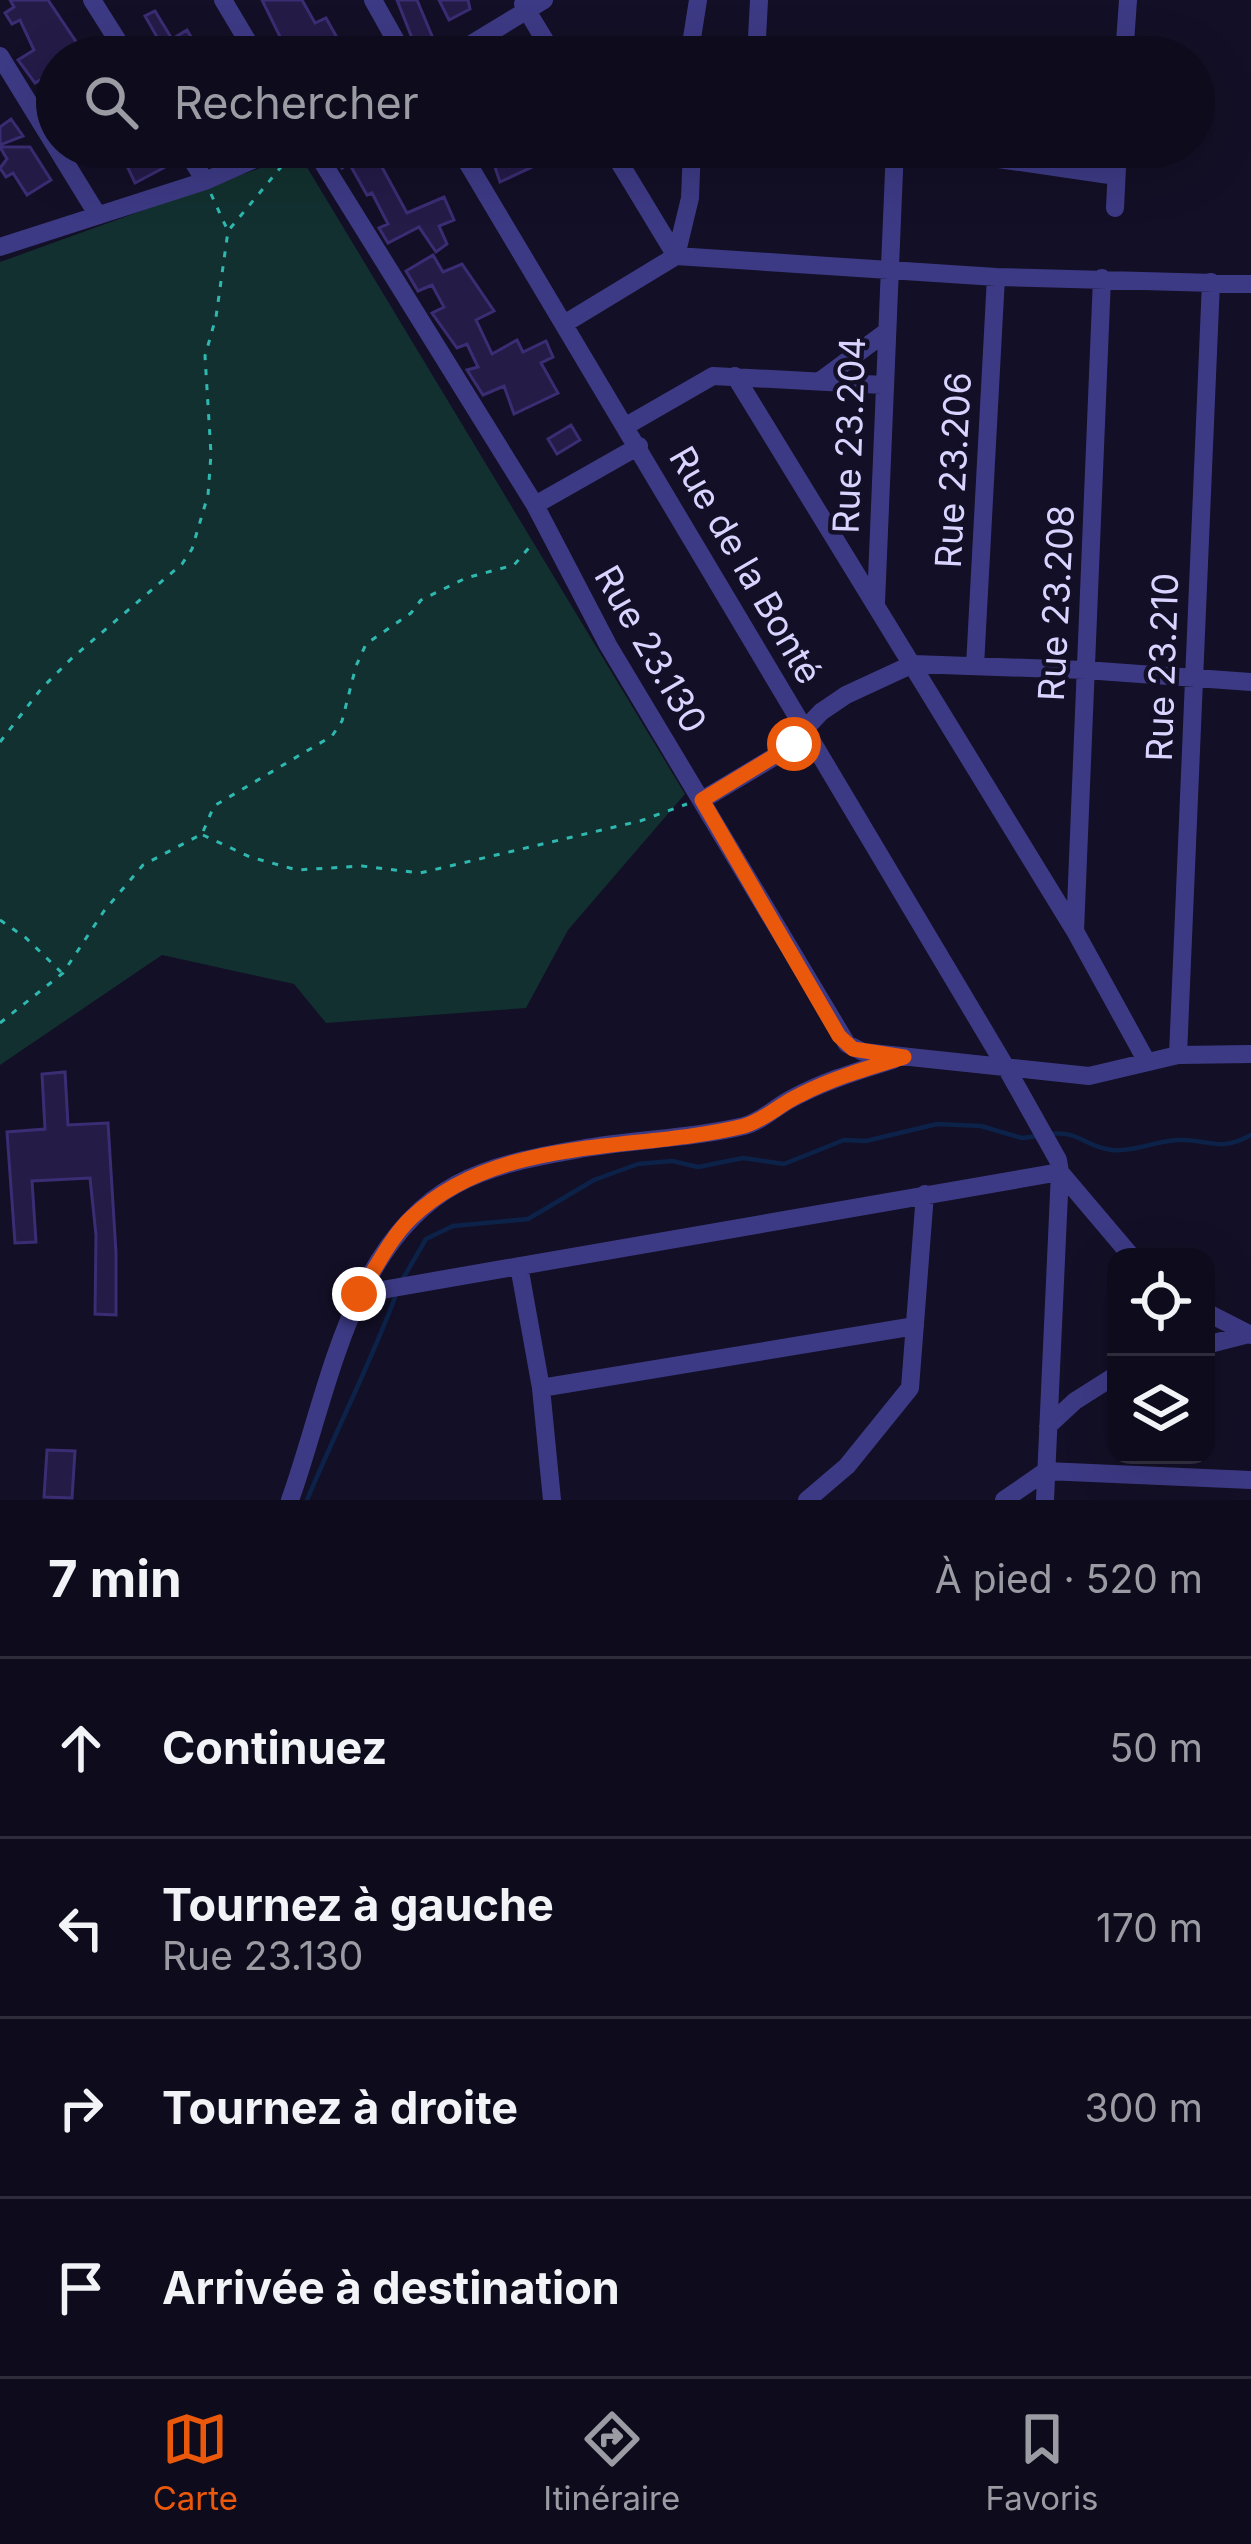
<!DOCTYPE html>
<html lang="fr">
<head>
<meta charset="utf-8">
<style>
  :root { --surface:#0e0b1c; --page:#171425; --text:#f1f3f6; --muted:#9b9ba3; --line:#2e2b3b; --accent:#ea580c }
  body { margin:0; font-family:Inter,sans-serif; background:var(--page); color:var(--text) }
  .controls { position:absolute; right:36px; bottom:36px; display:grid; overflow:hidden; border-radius:24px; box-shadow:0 12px 48px #0002 }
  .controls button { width:108px; height:108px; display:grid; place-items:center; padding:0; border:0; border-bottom:3px solid var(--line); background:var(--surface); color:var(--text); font:60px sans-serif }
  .stop { position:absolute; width:36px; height:36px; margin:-27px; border:9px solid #ea580c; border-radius:50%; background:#fff }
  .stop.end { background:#ea580c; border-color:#fff; box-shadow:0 3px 12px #0008 }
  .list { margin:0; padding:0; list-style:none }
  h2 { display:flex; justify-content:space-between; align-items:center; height:156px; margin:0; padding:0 48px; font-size:51px }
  h2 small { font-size:39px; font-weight:400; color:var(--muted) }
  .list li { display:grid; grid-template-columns:78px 1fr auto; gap:36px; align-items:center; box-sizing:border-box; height:180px; padding:0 48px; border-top:3px solid var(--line) }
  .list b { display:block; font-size:45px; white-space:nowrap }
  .list p { margin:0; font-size:39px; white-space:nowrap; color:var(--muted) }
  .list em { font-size:39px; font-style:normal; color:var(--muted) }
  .icon { flex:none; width:66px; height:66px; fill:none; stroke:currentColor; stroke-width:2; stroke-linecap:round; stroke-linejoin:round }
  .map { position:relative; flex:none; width:1251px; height:1500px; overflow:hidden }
  .search { position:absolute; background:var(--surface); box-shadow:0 12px 48px #0002; left:36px; right:36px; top:36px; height:132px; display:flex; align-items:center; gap:30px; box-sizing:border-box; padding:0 42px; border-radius:66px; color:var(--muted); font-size:45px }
  .sheet { height:876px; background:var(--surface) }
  nav { display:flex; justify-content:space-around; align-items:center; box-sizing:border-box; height:168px; border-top:3px solid var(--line); background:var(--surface); font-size:33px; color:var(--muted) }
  nav a { display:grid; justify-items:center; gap:6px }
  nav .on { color:var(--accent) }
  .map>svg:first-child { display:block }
  .green { fill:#12302f }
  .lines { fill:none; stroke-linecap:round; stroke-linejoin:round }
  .stream { stroke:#0c2248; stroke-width:4.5 }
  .building { fill:#241b47; stroke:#3b2d73; stroke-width:3 }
  .path { stroke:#2fb8b0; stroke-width:3; stroke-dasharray:6 9; stroke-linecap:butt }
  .minor { stroke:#3d3a85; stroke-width:18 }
  .route { stroke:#ea580c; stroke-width:15 }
  .labels { text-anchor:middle; stroke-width:9; stroke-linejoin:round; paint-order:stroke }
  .street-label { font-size:36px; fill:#d9d4ff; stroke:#130f26 }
</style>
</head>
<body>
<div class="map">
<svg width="1251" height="1500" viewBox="0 0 1251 1500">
  <rect width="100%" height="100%" fill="#130f26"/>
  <path class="green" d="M299,154L685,794L568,930L526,1008L326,1023L294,984L162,955L0,1065V262Z"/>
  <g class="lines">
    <path class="stream" d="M1049,1134C1079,1130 1085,1147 1112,1150C1135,1152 1155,1141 1178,1140C1210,1139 1219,1153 1251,1135
      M401,1282L426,1239L453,1226L528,1219L594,1180L638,1164L672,1161L698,1167L743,1158L784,1164L844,1140L866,1141L937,1124L981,1126L1022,1138L1038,1136
      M307,1500C336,1430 371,1363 397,1292"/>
  </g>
  <path class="building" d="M10,0H48L81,49L57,57V70L35,83L18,60L34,50L20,20L12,24L5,13L14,7Z
    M262,0H302L315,23L326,18L340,43L315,57H290Z
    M397,0H417L432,36L414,43Z
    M439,0H468L470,9L449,20Z
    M155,11L172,39L187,30L203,57H150L144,44L157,37L145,16Z
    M11,119L23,136L0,145V127Z
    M0,147H30L51,180L27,195L13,173L6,177L0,168L7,159Z
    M126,147L136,163L160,149L169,165L135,183L119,149Z
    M336,147H371L407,213L444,197L454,220L439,226L447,244L436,252L419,227L388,243L379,228L388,224L372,193L367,195L349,163L342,168L331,150Z
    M488,147H501L509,161L525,153L524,147H539L543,162L500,182Z
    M433,255L443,272L462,264L494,311L476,320L492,354L517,340L523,352L546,341L553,357L541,363L558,393L514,414L504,386L483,395L467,370L478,367L467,344L457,348L432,313L444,307L432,285L418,291L406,271Z
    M571,425L580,440L557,454L548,439Z
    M65,1072L68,1125L108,1123L116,1253V1315L95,1314L96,1235L90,1178L32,1181L36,1242L15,1243L7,1132L45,1129L42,1074Z
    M47,1450L75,1451L72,1498L44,1497Z"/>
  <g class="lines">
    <path class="path" d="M211,194L227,229
      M0,742L41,689L71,659L182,564L192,549L208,495L211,454L205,356L216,317L228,231L281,167
      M203,835L250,857L297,870L362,866L420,873L640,821L687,804
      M0,920L26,938L61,972
      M0,1023L63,973L104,911L143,865L202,834L214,806L332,736L342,721L356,666L366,644L411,613L421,600L466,578L514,565L534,542"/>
    <path class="minor" d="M92,0L128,57
      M223,0L257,57
      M373,0L405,57
      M523,4L555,57
      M0,56L97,214
      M450,57L544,0
      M689,57L698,0
      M756,57L759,0
      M1124,57L1128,0
      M184,147L205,181
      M313,147L535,505L608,645L847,1044L863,1052L1089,1076L1178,1055L1251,1054
      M458,147L1007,1069L1058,1160L1060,1172L1132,1257
      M610,147L676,256
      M916,147L1116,176
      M1115,208L1118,147
      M0,247L205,181L282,147
      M676,256L690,198L692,147
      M564,324L676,256L996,277L1251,284
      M735,376L1075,931L1147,1062
      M820,381L886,332
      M626,426L713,376L883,385
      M535,505L639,446
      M876,603L895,147
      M975,666L996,277
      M702,800L784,751L821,712L846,695L913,664L1085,670L1251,682
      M1075,931L1102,278
      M1178,1055L1211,282
      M519,1266L541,1388
      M359,1294L1060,1172
      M1206,1312L1251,1335
      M1206,1345L1249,1334
      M1048,1426L1075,1401L1116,1375
      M290,1500C328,1395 349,1242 457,1184C494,1164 540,1156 580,1149C634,1139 690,1139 744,1126C762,1121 774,1108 791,1099C824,1081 858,1071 893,1060
      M552,1500L541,1388L915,1326
      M807,1500L847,1466L910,1388L925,1194
      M1004,1500L1046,1471L1251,1480
      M1045,1500L1060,1172"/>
  </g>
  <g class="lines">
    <path class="route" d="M359,1294C375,1270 390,1238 411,1218C499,1134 634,1153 744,1126C765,1120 780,1104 800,1095C833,1078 868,1068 904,1057L853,1049L839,1036L702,800L794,744"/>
  </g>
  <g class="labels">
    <g class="street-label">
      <text transform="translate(849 435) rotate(-88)" y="13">Rue 23.204</text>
      <text transform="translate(953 470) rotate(-87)" y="13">Rue 23.206</text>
      <text transform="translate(746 565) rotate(60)" y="13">Rue de la Bonté</text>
      <text transform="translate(1056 603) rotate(-87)" y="13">Rue 23.208</text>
      <text transform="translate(651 649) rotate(60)" y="13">Rue 23.130</text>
      <text transform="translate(1162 667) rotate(-88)" y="13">Rue 23.210</text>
    </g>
  </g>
</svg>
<div class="controls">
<button><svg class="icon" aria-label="locate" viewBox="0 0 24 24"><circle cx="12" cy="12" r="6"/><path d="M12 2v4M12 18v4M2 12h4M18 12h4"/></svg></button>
<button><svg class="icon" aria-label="layers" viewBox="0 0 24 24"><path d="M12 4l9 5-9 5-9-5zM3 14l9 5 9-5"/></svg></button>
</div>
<div class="stop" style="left:794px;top:744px"></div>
<div class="stop end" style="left:359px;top:1294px"></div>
<div class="search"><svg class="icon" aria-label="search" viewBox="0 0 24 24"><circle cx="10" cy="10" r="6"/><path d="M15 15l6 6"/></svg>Rechercher</div>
</div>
<section class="sheet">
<h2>7 min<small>À pied · 520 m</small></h2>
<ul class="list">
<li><svg class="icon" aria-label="ahead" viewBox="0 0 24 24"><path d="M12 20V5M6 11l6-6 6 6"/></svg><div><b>Continuez</b></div><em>50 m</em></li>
<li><svg class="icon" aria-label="left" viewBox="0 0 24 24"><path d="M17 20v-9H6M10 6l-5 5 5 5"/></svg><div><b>Tournez à gauche</b><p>Rue 23.130</p></div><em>170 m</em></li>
<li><svg class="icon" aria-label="right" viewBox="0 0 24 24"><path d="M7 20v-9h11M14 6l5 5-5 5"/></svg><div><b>Tournez à droite</b></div><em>300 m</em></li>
<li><svg class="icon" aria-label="arrive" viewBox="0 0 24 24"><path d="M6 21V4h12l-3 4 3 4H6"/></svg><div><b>Arrivée à destination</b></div></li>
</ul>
</section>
<nav>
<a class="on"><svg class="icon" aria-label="map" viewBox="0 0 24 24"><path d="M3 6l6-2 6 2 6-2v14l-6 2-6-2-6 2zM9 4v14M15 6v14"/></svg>Carte</a>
<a><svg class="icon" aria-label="directions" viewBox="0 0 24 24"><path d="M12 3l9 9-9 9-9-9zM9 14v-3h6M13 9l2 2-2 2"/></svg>Itinéraire</a>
<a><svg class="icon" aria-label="saved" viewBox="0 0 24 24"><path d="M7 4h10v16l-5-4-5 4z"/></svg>Favoris</a>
</nav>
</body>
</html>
